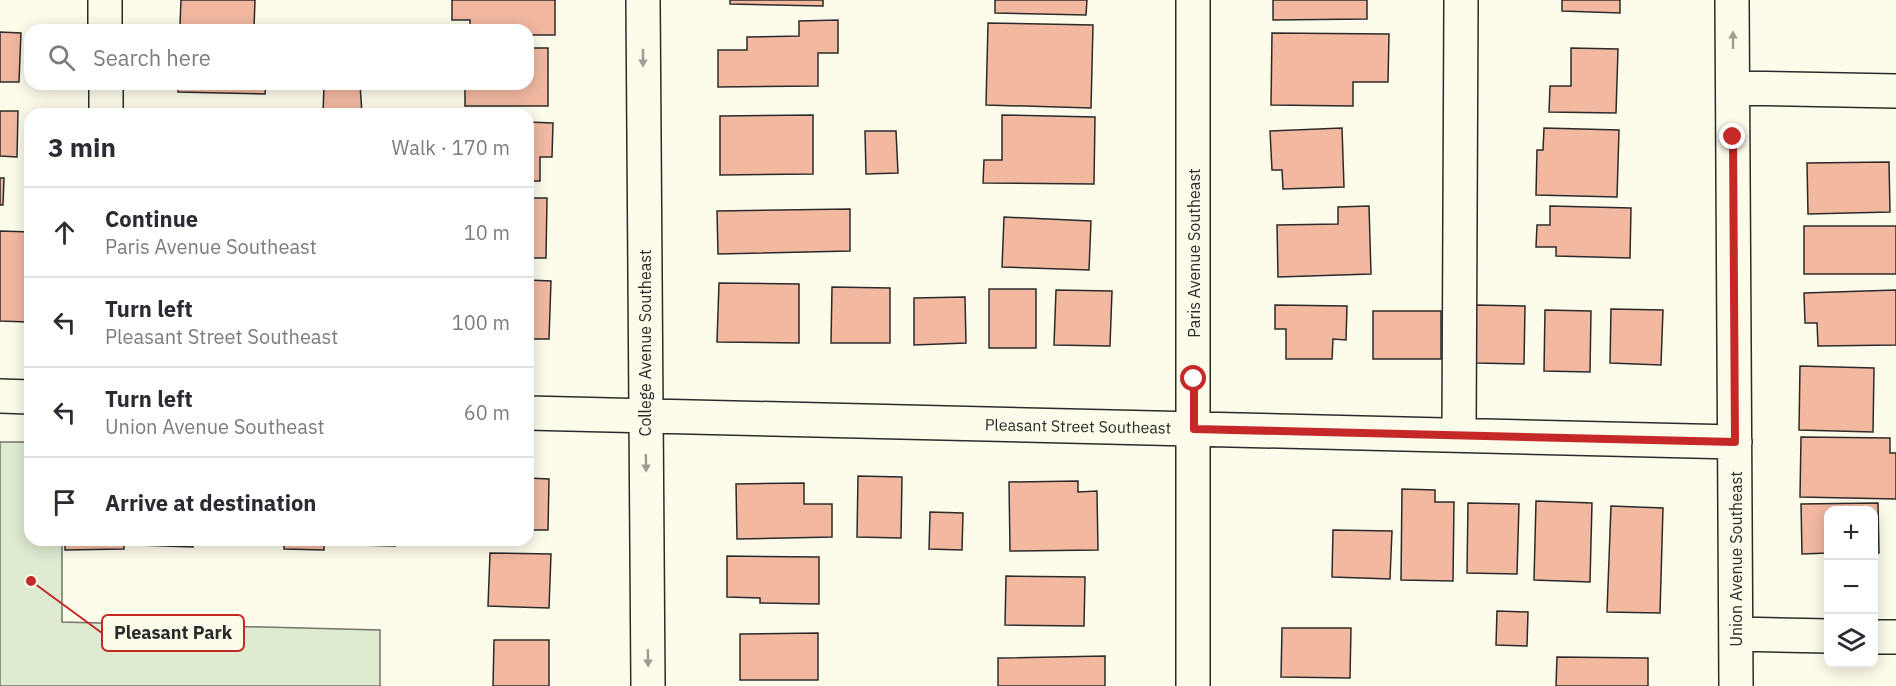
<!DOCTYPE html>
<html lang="en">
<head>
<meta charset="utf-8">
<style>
  :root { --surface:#fff; --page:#f7f7f7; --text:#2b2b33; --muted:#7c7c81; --line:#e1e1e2 }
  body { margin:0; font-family:"IBM Plex Sans",sans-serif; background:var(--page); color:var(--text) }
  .controls { position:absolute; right:18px; bottom:18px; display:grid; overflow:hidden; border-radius:12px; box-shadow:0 3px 15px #0003 }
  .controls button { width:54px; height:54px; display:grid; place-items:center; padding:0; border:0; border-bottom:2px solid var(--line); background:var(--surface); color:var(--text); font:30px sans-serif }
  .stop { position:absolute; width:18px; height:18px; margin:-14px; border:4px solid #c62828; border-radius:50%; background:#fff }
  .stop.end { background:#c62828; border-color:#fff; box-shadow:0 2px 6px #0008 }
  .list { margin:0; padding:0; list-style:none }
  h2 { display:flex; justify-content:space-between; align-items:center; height:78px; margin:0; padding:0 24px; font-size:26px }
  h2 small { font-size:20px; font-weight:400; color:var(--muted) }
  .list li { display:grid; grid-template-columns:39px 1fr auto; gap:18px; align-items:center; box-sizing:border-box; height:90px; padding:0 24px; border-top:2px solid var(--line) }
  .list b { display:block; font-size:22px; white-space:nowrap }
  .list p { margin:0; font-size:20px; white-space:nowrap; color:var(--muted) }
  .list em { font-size:20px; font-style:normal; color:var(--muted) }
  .icon { flex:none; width:33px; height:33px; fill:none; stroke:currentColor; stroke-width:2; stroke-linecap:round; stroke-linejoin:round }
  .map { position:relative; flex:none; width:1896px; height:686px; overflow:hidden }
  .search { position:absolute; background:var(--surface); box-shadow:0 3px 15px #0003; left:24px; top:24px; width:510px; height:66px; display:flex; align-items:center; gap:15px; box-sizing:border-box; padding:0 21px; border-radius:18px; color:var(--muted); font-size:22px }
  .panel { position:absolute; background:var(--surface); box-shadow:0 3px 15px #0003; left:24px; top:108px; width:510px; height:438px; border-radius:18px }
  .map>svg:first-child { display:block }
  .green { fill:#deebd1; stroke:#74746e; stroke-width:1.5 }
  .building { fill:#f2b8a0; stroke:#2b2b2b; stroke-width:1.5 }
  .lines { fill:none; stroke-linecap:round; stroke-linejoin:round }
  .minor-casing { stroke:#2b2b2b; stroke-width:36 }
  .minor { stroke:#fdfbea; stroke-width:33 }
  .oneway { fill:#9e9d94 }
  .route { stroke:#c62828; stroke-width:8 }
  .labels { text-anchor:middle; stroke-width:4.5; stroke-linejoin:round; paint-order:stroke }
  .street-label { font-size:16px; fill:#2b2b2b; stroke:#fdfbea }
  .leader { fill:none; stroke:#c62828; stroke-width:2 }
  .callout-dot { fill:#c62828; stroke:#fdfbea; stroke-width:2 }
  .callout { fill:#fdfbea; stroke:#c62828; stroke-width:2 }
  .callout-label { font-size:18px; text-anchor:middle; font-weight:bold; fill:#2b2b2b }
</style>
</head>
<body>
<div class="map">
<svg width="1896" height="686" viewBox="0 0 1896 686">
  <rect width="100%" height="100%" fill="#fdfbea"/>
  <path class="green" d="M0,442H30V540H62V622L380,630V686H0Z"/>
  <path class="building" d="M181,0H255L254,27L180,25Z
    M452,0H555V35H528V30H470V20H452Z
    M730,0H823V6L730,4Z
    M995,0H1087L1086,15L995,13Z
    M1273,0H1367V19L1273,20Z
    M1562,0H1620V13L1562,11Z
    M838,20V53H818V86L718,87V50H747V37L799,36V21Z
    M988,23L1093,25L1091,108L986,105Z
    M0,32L21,33L19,82H0Z
    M1272,33L1389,34L1388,82H1353V106L1271,105Z
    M528,48H548V106H465V84H528Z
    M1571,48L1618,49L1616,113L1549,112L1550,86H1571Z
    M178,84H266L265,94L178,92Z
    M324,84H360L362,114H323Z
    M0,111H18L17,157L0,156Z
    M813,115V174L720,175V116Z
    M1002,115L1095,117L1094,184L983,183L984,160H1002Z
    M528,122L553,123L552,157H540V181H528Z
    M1342,128L1344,187L1283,189L1282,170H1272L1270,131Z
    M1544,128L1619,130L1617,197L1536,195L1537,150H1543Z
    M865,131H896L898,173L866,174Z
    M1889,162L1890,212L1808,214L1807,163Z
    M0,178H4L3,205H0Z
    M528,198H547L546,258H528Z
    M1369,206L1371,274L1278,277L1277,225L1338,224V207Z
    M1550,206L1631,208L1630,258L1556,256V247H1536L1537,225H1550Z
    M850,209V251L718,254L717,211Z
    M1004,217L1091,221L1089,270L1002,267Z
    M1804,226H1896V274H1804Z
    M0,231L30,232L27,322L0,321Z
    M528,280L551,281L549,339H528Z
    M719,283L799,284V343L717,342Z
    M832,287L890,288V343H831Z
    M989,289H1036V348H989Z
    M1056,290L1112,291L1110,346L1054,345Z
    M1896,290V345L1818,346L1817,323H1805L1804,293Z
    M965,297L966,343L914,345V298Z
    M1275,305L1347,306L1346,340L1333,339L1332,359H1286V329H1275Z
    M1476,305L1525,306L1524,364L1476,363Z
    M1611,309L1663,310L1661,365L1610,363Z
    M1545,310L1591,311L1590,372L1544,371Z
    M1373,311H1441V359H1373Z
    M1800,366L1874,368L1873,432L1799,430Z
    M1801,437L1890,438V453H1896V499L1800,497Z
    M858,476L902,477L901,538L857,537Z
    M528,478L549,479L548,530H528Z
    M1078,481V492L1097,491L1098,550L1010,551L1009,482Z
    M804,483V504H832V537L737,539L736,484Z
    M1402,489L1435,490V502H1454L1453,581L1401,580Z
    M1536,501L1592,503L1590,582L1534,580Z
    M1468,503L1519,504L1517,574L1467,573Z
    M1878,503L1879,553H1874V510H1828V553L1802,554L1801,504Z
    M1611,506L1663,508L1660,613L1607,612Z
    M930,512L963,513L962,550L929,549Z
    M1333,530L1392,531L1390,579L1332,577Z
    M65,540H124V549L65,550Z
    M138,540H193V547L138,545Z
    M284,540H324V550L284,549Z
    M358,540H395V546L358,545Z
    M490,553L551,554L549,608L488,606Z
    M727,556L819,557V604L760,603V598L727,597Z
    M1006,576L1085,577L1084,626L1005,625Z
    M1497,611L1528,612L1527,646L1496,645Z
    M1282,628H1351L1350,678L1281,677Z
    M818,633V680H740V634Z
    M494,640H549V686H493Z
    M1105,656V686H998V658Z
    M1557,657L1648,658V686H1556Z"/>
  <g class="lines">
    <defs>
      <path id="minor" d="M105,0V30
        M643,0L648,686
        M1193,0V686
        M1732,0L1736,686
        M106,84V114
        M1733,88L1896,91
        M0,396L30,397
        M528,413L1735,442
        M1459,435L1461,0
        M1736,634L1828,636
        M1874,637H1896"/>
    </defs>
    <use href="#minor" class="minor-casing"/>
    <use href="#minor" class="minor"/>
  </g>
  <defs><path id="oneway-solid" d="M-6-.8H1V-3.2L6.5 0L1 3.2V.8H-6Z" transform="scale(1.5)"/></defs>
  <g class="oneway">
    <use href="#oneway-solid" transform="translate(1733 40) rotate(-90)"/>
    <use href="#oneway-solid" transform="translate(643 58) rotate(90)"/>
    <use href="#oneway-solid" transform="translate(646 463) rotate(89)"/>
    <use href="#oneway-solid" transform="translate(648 658) rotate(89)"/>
  </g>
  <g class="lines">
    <path class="route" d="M1194,379V429L1735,442L1733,137"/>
  </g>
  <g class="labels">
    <g class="street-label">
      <text transform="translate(1194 253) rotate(-90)" y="6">Paris Avenue Southeast</text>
      <text transform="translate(645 343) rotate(-90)" y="6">College Avenue Southeast</text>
      <text transform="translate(1078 426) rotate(1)" y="6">Pleasant Street Southeast</text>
      <text transform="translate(1736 559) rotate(-90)" y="6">Union Avenue Southeast</text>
    </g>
  </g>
  <path class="leader" d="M31 581L102 633"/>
  <circle class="callout-dot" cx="31" cy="581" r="6"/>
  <rect class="callout" x="102" y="615" width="142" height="36" rx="6"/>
  <g class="callout-label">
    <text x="173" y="639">Pleasant Park</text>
  </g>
</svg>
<div class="controls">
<button>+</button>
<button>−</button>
<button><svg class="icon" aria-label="layers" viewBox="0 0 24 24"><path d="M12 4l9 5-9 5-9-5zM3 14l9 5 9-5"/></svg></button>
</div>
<div class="stop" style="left:1194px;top:379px"></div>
<div class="stop end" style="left:1733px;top:137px"></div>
<div class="search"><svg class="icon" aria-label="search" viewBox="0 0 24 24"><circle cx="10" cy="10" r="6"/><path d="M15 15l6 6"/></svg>Search here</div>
<section class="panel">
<h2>3 min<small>Walk · 170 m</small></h2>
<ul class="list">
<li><svg class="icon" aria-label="ahead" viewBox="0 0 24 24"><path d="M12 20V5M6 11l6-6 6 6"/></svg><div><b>Continue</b><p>Paris Avenue Southeast</p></div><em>10 m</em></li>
<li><svg class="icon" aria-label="left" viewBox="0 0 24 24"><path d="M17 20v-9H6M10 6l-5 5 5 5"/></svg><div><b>Turn left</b><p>Pleasant Street Southeast</p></div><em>100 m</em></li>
<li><svg class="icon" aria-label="left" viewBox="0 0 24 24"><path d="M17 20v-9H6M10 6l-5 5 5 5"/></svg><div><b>Turn left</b><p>Union Avenue Southeast</p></div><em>60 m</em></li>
<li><svg class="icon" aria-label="arrive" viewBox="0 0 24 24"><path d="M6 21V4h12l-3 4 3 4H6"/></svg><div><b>Arrive at destination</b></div></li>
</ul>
</section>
</div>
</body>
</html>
